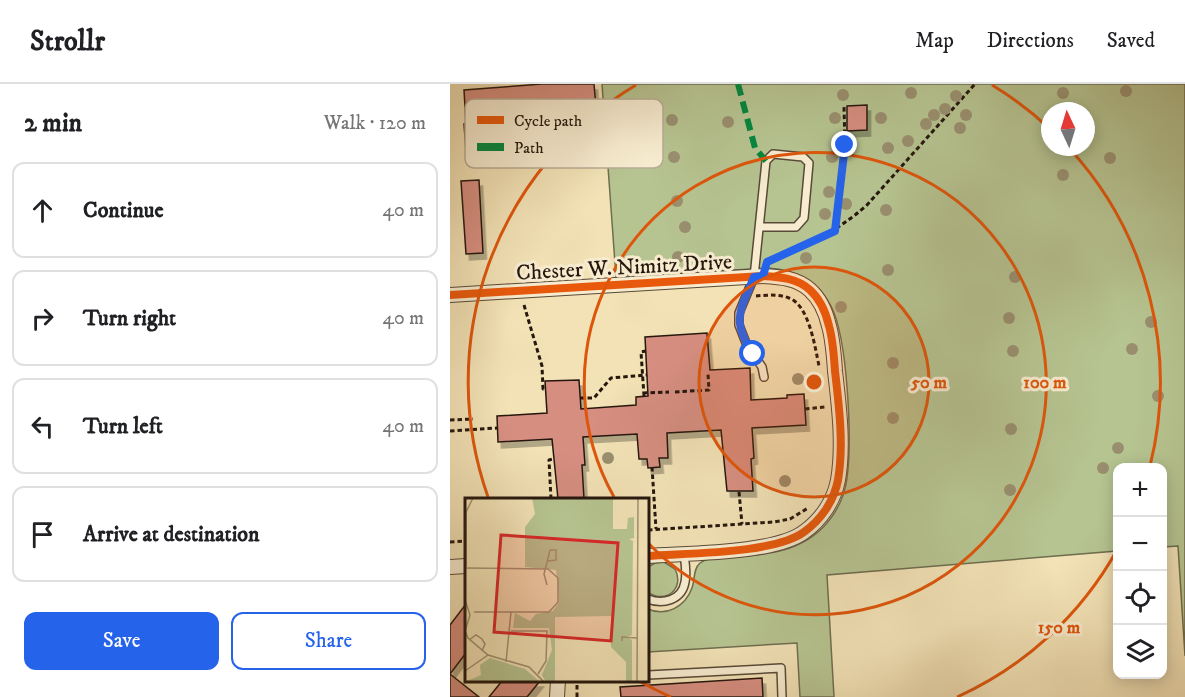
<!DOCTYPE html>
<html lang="en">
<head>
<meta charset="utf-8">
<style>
  :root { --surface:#fff; --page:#f2f2f2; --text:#202124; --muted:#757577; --line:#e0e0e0; --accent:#2563eb }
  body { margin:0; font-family:"IM FELL DW Pica",serif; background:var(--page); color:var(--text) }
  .controls { position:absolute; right:18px; bottom:18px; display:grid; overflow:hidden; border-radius:12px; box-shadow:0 3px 15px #0003 }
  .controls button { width:54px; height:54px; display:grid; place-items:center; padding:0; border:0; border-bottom:2px solid var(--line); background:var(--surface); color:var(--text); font:30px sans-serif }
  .compass { position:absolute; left:591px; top:18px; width:54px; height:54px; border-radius:50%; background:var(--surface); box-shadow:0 3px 15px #0003; rotate:356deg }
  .stop { position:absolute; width:18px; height:18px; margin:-14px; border:4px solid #2563eb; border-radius:50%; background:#fff }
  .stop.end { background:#2563eb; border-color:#fff; box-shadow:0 2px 6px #0008 }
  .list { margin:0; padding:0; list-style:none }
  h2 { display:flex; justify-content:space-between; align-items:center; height:78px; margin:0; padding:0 24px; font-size:26px }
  h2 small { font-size:20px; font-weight:400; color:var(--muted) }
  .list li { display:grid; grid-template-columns:39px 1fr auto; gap:18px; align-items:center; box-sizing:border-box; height:96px; margin:0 12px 12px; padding:0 12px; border:2px solid var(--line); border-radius:12px }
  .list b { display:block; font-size:22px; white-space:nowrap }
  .list em { font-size:20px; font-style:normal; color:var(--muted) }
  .actions { display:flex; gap:12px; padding:18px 24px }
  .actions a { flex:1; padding:14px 0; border:2px solid var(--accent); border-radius:12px; text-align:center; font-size:21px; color:var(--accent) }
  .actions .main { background:var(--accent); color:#fff }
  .icon { flex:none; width:33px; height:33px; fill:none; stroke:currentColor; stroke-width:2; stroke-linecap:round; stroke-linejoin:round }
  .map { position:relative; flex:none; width:735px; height:613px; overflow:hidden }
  header { display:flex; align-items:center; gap:36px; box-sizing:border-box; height:84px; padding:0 30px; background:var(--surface); border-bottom:2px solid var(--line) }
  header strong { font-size:28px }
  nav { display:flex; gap:33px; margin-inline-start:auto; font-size:21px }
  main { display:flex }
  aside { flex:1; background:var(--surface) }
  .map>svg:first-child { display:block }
  .green { fill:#b6c491; stroke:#6e6e50; stroke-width:1.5; fill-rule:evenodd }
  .building { fill:#d68e80; stroke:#25170e; stroke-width:1.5; filter:url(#shadow) }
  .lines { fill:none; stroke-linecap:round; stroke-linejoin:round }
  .service-casing { stroke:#584a38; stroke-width:10 }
  .minor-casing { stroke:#584a38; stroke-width:16 }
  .path { stroke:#25170e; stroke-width:3; stroke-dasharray:4.5 3; stroke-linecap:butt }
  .service { stroke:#f7ecd0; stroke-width:7 }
  .minor { stroke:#f7ecd0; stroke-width:14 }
  .quiet { stroke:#00873e; stroke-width:6; stroke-dasharray:12 6; stroke-linecap:butt }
  .cycleway-casing { stroke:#f7ecd0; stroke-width:11 }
  .cycleway { stroke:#e8590c; stroke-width:8 }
  .tree { fill:#998f6f }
  .route { stroke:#2563eb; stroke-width:8 }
  .ring { fill:none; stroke:#de560c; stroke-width:3 }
  .labels { text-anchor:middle; stroke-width:6; stroke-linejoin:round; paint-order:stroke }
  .street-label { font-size:22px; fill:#25170e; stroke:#f7ecd0 }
  .inset-road { fill:none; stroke:#a09173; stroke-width:1.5 }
  .view { fill:#d62828; fill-opacity:0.15; stroke:#d62828; stroke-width:3 }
  .inset-edge { fill:none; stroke:#25170e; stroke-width:3 }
  .key { fill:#f7ecd0; stroke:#b8ac96; stroke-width:1.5 }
  .key-label { font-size:16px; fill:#25170e }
  .centre { fill:#de560c; stroke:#f7ecd0; stroke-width:3 }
  .ring-label { font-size:18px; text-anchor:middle; font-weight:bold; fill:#de560c; stroke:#f7ecd0; stroke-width:6; stroke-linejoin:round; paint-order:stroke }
</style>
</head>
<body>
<header>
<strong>Strollr</strong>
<nav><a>Map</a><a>Directions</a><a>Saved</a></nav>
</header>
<main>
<aside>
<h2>2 min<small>Walk · 120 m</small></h2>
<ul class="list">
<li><svg class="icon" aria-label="ahead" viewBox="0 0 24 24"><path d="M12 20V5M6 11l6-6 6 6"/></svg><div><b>Continue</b></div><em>40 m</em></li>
<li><svg class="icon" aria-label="right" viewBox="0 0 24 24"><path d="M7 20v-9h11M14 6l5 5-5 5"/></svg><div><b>Turn right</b></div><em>40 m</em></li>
<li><svg class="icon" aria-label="left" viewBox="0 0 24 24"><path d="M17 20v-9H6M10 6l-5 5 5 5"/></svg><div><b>Turn left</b></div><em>40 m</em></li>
<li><svg class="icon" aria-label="arrive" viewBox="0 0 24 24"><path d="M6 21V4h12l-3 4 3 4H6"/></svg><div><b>Arrive at destination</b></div></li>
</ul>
<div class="actions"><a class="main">Save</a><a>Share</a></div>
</aside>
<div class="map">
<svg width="735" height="613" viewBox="0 0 735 613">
  <defs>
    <filter id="shadow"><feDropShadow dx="3.5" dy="6" stdDeviation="0" flood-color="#0004"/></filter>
  </defs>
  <rect width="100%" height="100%" fill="#f2e2b6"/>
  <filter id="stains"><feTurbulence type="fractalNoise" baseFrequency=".00333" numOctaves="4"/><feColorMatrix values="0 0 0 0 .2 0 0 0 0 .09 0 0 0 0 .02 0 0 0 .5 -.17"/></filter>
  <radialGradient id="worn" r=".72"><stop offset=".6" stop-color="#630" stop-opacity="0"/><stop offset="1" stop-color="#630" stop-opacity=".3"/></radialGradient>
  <path class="green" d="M152,0H735V572L728,462L713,463L712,384H668L667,467L377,491L384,613H350L347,559L198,568V525C216,533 235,523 242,504C245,496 243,485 250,479C259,472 271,474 281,473C317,471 352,468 377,439C388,426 395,410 397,394C402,356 398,255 381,222C368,196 345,186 318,184L166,193ZM600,27H636V63H600Z
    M214,478L225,485C235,504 216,521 198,508V483L205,479Z"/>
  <path class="building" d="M92,0H144L149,57L16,67L14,40H16L14,6Z
    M417,21V46L397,47V22Z
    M29,96L33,169L16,170L11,97Z
    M257,249L260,286L300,284L301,316L337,314V311L354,310L356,341L302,344L304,374L301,375L303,407H277L271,346L217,349L218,374H209L210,383L198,384L197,375H189L187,350L133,353L135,381H132L134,415H108L102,355L48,358L47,332L97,329L95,297L129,296L131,325L186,321V313L198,312L195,253Z
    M16,520V569L0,590V541Z
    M0,590L29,613H0Z
    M312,594L313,613H171L170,603Z
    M52,597H90L77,613H39Z"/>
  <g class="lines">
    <defs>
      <path id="service" d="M310,143H346L354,134L359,79L353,73L323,70L316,77L304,193L289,229V241L296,259L312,283L314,293
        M198,515C213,521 232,516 235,498C237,489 235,478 234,469
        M198,591L331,584L332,613"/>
      <path id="minor" d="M0,211L313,192C330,193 347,194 360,206C370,215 376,229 379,242C383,256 384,272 385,287C389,322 394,361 388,396C384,417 371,436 354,448C324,470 237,469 198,472
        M0,483L16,482
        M107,613L108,596"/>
    </defs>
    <use href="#service" class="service-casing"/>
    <use href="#minor" class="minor-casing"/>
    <path class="path" d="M385,147L395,61L394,23
      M319,177C358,160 384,150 417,121L525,0
      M306,212C317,211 329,210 339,214C359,221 365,263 369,282
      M74,221L92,282L93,305L96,304
      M225,308L259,306L258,290
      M193,309L219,308
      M194,312L191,268L196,267
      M130,314H144L161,294L197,291
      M355,325L375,323
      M0,336L23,335
      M0,347L47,344
      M202,383L206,445
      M289,408L292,440
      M101,415L99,376L103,375
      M198,446L324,438L340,435L358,424
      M0,458L15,457
      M127,601V613"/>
    <use href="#service" class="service"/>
    <use href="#minor" class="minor"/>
    <path class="quiet" d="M288,0L305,64L316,77"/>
    <defs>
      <path id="cycleway" d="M0,211L313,192C330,193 347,194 360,206C370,215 376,229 379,242C383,256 384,272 385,287C389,322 394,361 388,396C384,417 371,436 354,448C324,470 237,469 198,472"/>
    </defs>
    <use href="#cycleway" class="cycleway-casing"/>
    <use href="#cycleway" class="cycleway"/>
  </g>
  <g class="tree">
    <circle cx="676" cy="7" r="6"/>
    <circle cx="461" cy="9" r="6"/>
    <circle cx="613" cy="9" r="6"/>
    <circle cx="393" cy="11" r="6"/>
    <circle cx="506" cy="12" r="6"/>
    <circle cx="495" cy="25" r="6"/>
    <circle cx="484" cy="31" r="6"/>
    <circle cx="516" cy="31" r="6"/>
    <circle cx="385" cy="34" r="6"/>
    <circle cx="431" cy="34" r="6"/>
    <circle cx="222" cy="36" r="6"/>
    <circle cx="278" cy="38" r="6"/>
    <circle cx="476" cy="40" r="6"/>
    <circle cx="510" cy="44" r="6"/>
    <circle cx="458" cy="57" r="6"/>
    <circle cx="438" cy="64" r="6"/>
    <circle cx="224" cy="73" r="6"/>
    <circle cx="382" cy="73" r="6"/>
    <circle cx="660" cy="74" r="6"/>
    <circle cx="613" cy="91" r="6"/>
    <circle cx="379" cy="108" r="6"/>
    <circle cx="227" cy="117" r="6"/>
    <circle cx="396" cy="120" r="6"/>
    <circle cx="436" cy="126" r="6"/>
    <circle cx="375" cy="130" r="6"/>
    <circle cx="235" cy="143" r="6"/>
    <circle cx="228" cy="173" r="6"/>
    <circle cx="356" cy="174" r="6"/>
    <circle cx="438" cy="186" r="6"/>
    <circle cx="565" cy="193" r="6"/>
    <circle cx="391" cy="223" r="6"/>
    <circle cx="559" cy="234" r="6"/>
    <circle cx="701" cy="238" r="6"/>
    <circle cx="682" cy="265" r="6"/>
    <circle cx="563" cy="267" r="6"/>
    <circle cx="443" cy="279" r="6"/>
    <circle cx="348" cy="295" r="6"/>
    <circle cx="708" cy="312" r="6"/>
    <circle cx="443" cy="334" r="6"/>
    <circle cx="561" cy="345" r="6"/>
    <circle cx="668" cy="364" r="6"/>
    <circle cx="158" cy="374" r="6"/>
    <circle cx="653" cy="384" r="6"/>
    <circle cx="335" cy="397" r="6"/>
    <circle cx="560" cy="406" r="6"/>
  </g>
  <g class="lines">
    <path class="route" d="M303,270C281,236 290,227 304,193L313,192L317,178L385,147L395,61"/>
  </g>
  <circle cx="364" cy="298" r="115" fill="#de560c" fill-opacity=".12"/>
  <g class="ring">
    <circle cx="364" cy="298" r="115"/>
    <path d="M164 413A231 231 0 1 1 199 460"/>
    <path d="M667 466A346 346 0 0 1 507 613M221 613A346 346 0 0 1 191 598M38 413A346 346 0 0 1 186 1M542 1A346 346 0 0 1 600 45M619 64A346 346 0 0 1 700 382"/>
  </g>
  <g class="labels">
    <g class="street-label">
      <text transform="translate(174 182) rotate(-3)" y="8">Chester W. Nimitz Drive</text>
    </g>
  </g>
  <g transform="translate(15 414)">
    <rect width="184" height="184" fill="#f2e2b6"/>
    <path d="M67,0H148V31H162L163,20L169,19V40L164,41L168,43L167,137L162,139L167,142V184H161V164L146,149V118L90,119V184H81L77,177L87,152L84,130H48L50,115L65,123L71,116L88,113L94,104L91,72L60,69V29L70,16ZM25,160L60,171L75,184H0L16,177L15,167Z" fill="#b6c491"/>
    <path class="inset-road" d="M1,68V14L8,0M0,70L83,71L93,80V104L84,114H9M82,87L79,76L85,52H91V62L83,63M0,102L5,117L0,133L3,140L23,157L64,169L79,184M46,133H82L81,163L73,176M4,142L11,137L17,141L20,146L17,153M157,143V139L172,140M41,164L46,114M0,173L23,157M172,184L173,0"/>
    <path class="view" d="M36,37L153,45L146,143L29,134Z"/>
    <rect width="184" height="184" class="inset-edge"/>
  </g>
  <rect x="15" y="15" width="198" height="69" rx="9" class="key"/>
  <rect x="27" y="32" width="27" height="8" fill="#e8590c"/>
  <rect x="27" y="59" width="27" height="8" fill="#00873e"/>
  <g class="key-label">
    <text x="64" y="42">Cycle path</text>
    <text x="64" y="69">Path</text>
  </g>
  <circle cx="364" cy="298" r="9" class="centre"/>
  <g class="ring-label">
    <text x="479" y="304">50 m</text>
    <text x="595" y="304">100 m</text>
    <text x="609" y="549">150 m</text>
  </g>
  <rect width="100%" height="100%" filter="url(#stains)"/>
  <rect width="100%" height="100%" fill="url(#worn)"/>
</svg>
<div class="controls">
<button>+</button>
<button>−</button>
<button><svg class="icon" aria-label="locate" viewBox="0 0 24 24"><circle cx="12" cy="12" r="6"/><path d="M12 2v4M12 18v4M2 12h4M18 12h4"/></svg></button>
<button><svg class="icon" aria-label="layers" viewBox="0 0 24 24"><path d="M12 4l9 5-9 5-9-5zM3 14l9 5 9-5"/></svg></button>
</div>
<svg class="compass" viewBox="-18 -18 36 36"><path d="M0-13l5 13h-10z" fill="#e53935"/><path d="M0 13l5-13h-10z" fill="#757577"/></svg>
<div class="stop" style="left:303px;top:270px"></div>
<div class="stop end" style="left:395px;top:61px"></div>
</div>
</main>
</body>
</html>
